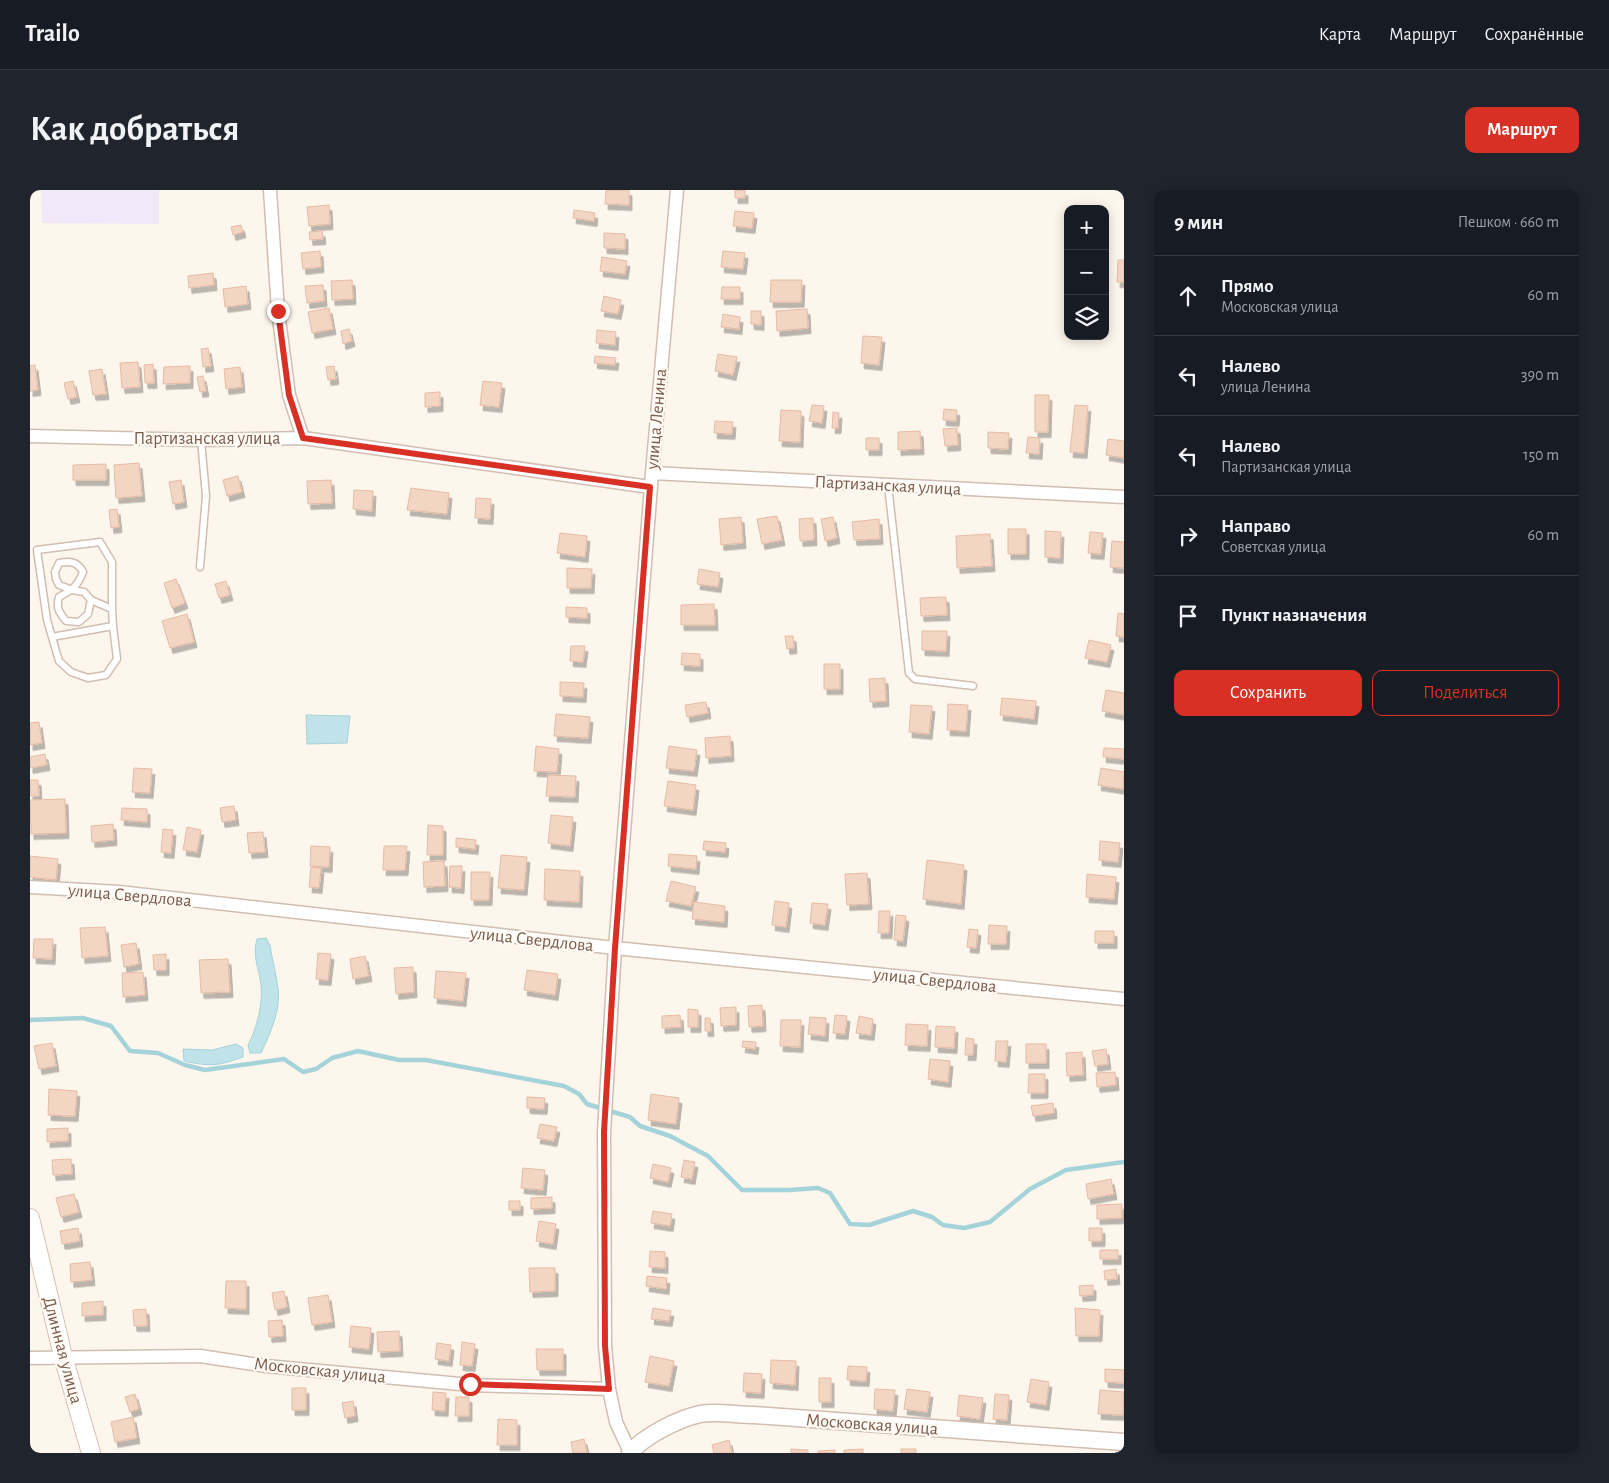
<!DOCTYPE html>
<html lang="ru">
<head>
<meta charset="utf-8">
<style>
  :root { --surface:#171b24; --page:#20242c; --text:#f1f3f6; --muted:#9ea1a6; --line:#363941; --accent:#d93025 }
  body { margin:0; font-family:"Alegreya Sans",sans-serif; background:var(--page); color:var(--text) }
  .controls { position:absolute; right:15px; top:15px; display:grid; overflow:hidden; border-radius:10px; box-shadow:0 2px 12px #0003 }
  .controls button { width:45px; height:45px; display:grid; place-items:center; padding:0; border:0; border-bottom:1px solid var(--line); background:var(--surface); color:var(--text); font:25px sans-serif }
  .stop { position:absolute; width:15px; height:15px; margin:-11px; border:4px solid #d93025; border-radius:50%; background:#fff }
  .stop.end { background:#d93025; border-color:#fff; box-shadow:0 1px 5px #0008 }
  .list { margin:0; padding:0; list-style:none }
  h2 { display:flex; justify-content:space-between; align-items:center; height:65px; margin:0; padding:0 20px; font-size:21px }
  h2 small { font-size:16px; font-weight:400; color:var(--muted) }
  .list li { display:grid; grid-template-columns:32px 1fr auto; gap:15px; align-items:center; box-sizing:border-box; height:80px; padding:0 20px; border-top:1px solid var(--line) }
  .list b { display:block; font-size:19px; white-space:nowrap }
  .list p { margin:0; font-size:16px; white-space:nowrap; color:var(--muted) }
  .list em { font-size:16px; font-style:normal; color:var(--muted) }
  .actions { display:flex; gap:10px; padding:15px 20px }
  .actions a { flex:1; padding:11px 0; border:1px solid var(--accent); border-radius:10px; text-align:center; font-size:18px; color:var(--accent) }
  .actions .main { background:var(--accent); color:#fff }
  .icon { flex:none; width:28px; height:28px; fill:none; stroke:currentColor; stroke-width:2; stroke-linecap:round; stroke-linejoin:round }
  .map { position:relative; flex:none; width:1094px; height:1263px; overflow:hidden; border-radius:10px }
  header { display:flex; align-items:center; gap:30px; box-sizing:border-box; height:70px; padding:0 25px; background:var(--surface); border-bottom:1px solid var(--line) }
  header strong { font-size:24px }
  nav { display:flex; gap:28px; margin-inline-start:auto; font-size:18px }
  .intro { display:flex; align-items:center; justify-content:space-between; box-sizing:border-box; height:120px; padding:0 30px }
  h1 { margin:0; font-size:35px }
  .button { padding:12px 22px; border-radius:10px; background:var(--accent); color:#fff; font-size:18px; font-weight:700 }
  main { display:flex; gap:30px; padding:0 30px }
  aside { flex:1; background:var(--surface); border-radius:10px; box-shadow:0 2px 12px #0003 }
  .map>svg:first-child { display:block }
  .education { fill:#f3e8fa }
  .water { fill:#bfe3e8; stroke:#a5d3da }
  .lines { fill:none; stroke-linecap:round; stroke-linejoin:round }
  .stream { stroke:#a5d3da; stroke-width:4.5 }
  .building { fill:#f3d5c3; stroke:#e6bba3; filter:url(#shadow) }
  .service-casing { stroke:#d1beb0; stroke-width:9 }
  .minor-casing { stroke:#d1beb0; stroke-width:15 }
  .tertiary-casing { stroke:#d1beb0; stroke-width:19 }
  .secondary-casing { stroke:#d6c0b0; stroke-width:20 }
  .service { stroke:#fff; stroke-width:6 }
  .minor { stroke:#fff; stroke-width:12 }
  .tertiary { stroke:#fff; stroke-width:16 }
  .secondary { stroke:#fff; stroke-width:18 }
  .route { stroke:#d93025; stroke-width:6 }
  .labels { text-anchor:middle; stroke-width:4.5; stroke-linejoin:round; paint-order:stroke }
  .street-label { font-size:18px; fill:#7a5c4d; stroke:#fffaf3 }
</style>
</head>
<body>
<header>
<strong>Trailo</strong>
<nav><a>Карта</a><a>Маршрут</a><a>Сохранённые</a></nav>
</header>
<div class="intro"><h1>Как добраться</h1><a class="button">Маршрут</a></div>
<main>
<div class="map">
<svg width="1094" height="1263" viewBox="0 0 1094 1263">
  <defs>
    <filter id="shadow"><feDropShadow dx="3" dy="5.5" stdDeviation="0" flood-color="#0004"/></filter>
  </defs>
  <rect width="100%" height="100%" fill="#fdf6ec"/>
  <path class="education" d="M11,0H129V34L12,33Z"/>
  <path class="water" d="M276,525L320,526L317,553L277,554Z
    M236,748L240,755C242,769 246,783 248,798C251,820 240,844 231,863H220L218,855C227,838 233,814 231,795C229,778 222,766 227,749Z
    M206,854L213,858V867C188,876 181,877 154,871L153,859L182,860Z"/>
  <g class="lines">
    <path class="stream" d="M0,830L53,828L81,836L100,861L128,863L155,875L175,880L254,869L273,882L286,879L302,868L328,861L369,870H396L534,896L549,904L557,914L600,927L610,936L640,946L678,966L712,1000H760L788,998L800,1003L820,1034L839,1035L883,1021L902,1027L913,1035L934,1038L960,1032L1000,999L1036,980L1094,972"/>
  </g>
  <path class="building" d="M576,0H599V15L575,14Z
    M705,0H715V8H705Z
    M299,15L300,34L279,36L277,17Z
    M544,20L565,23L564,31L543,28Z
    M705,21L724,23L722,38L703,36Z
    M211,35L213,42L203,45L201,37Z
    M292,41L293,49L280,50L279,42Z
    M574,43L595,44V59L574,58Z
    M290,61L291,77L273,79L271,63Z
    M693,61L715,63L713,79L691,77Z
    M572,67L597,71L595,84L570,81Z
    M1088,70H1094V92H1087Z
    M183,83L184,95L159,98L158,86Z
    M322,90L323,109L302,110L301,91Z
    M741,90H772L771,112H740Z
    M293,95L294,111L277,113L275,96Z
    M216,96L218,114L195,117L193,99Z
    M692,97H710V109H691Z
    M574,106L591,110L588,124L571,121Z
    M299,118L303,139L282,143L278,122Z
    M777,119L778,138L747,141L746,121Z
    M721,121H731V135L721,134Z
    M693,124L710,127L709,139L691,137Z
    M319,139L322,151L313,154L311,141Z
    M567,140L586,142L585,155L566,153Z
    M833,146L852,147L849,175L831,173Z
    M178,158L181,176L173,177L171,159Z
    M688,164L707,167L703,185L685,181Z
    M565,166L586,168L585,175L564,173Z
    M108,172L110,197L92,198L90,173Z
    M123,174L124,193H115L114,175Z
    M5,175L8,200L0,201V176Z
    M160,176V193L133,194L134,177Z
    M304,176L306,189L298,190L296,177Z
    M210,177L212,197L196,199L194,179Z
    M72,179L76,204L63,205L59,181Z
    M173,186L176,201L170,202L167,187Z
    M43,191L47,207L38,209L34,193Z
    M453,191L472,193L469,217L450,215Z
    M410,202V216L395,217V203Z
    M1005,205H1019L1018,242H1005Z
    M782,215L794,216L792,233L779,231Z
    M1045,215L1058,216L1054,263L1040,262Z
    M914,219L927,220L926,231L913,230Z
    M751,220L771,221L770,252L749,251Z
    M803,222L809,223L808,238H802Z
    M685,231L703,232L702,244L684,243Z
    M927,238L928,255L915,256L913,239Z
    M890,241L891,259L868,260V242Z
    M958,242L979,243L978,259L958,258Z
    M998,247L1010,248L1009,264L996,263Z
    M836,248H849V260H836Z
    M1078,249L1094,251V268L1076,265Z
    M109,273L112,306L86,308L84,275Z
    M76,274V290H43V275Z
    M208,286L212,302L197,306L193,290Z
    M151,290L154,312L143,314L139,292Z
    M301,290L302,313L278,314L277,291Z
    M381,298L419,303L417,324L377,320Z
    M324,300L343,301L342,321L323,319Z
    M446,308L461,309L460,329L445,328Z
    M87,319L89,337L81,338L79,320Z
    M747,326L752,350L732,354L727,329Z
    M711,327L713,353L691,355L689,329Z
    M803,327L807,348L795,351L791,329Z
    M783,328L784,350L770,351L769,329Z
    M849,329L850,349L824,350L822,332Z
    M978,339H996V364H978Z
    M1015,341L1031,342L1030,368L1015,367Z
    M1060,342L1073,343L1071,364L1058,363Z
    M530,343L557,346L555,367L527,363Z
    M960,344L962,376L927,378L926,346Z
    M1082,351L1094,352V378L1080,377Z
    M537,378L562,379L561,398H537Z
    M669,379L690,383L688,397L667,394Z
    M146,389L155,413L142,418L134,393Z
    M196,391L200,405L189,408L185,394Z
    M916,407L917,425L891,426L890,408Z
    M684,414L685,435H651V415Z
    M536,417L557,418V428L536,427Z
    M1088,423L1094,424V447L1086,446Z
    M157,424L164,452L140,458L132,431Z
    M892,441H917L916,461L892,460Z
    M755,446H763L764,458L757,459Z
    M1059,450L1081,455L1077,472L1055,468Z
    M541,456H555L553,472L540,471Z
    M652,463L670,464V476L651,475Z
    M794,474H810V499H794Z
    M855,488L856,511L840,512L839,489Z
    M530,492L554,493L553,507L530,506Z
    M1076,500L1094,503V525L1072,521Z
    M972,508L1006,511L1004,529L970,525Z
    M676,512L678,523L657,527L655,515Z
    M918,514L938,515L936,541L917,540Z
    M881,515L902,516L899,544L879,542Z
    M526,524L560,527L558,548L524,546Z
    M9,532L12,553L0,555V533Z
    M700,546L701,566L676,568L675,548Z
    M506,556L529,559L527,582L504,581Z
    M639,556L667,560L664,581L636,578Z
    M1074,558L1094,559V569L1073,567Z
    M15,564L17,575L0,578V567Z
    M104,578L122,579L120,603L102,602Z
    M1071,578L1094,582L1093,599L1068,595Z
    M518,585L546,586L545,607L516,606Z
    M0,590H8L9,606H0Z
    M638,591L666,595L663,620L634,616Z
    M35,609L36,643L1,644L0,610Z
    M204,616L206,630L192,632L190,618Z
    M92,618L117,619V632L91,630Z
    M521,625L543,627L540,656L518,653Z
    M83,634L84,650L62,652L61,636Z
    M398,635L413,636V665H397Z
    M157,637L171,640L167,662L153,660Z
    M133,639L143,640L141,663L131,662Z
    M233,642L235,662L219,663L217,643Z
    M426,648L446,650L445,659L426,657Z
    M674,651L696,653L695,662L673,660Z
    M1070,651L1090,653L1088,672L1069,670Z
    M281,656L300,657L299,677L280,676Z
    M354,656H377L375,680H353Z
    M639,664L667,666L666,679L638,676Z
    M471,665L497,667L494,700L468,698Z
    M0,666L28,669L26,690L0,687Z
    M897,670L934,675L931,714L893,709Z
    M414,671L415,696L394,697L393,672Z
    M420,676H432L431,698L419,697Z
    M281,677L291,678L289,698L279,697Z
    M515,679L550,681L549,712L514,710Z
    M441,682H460L459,710H441Z
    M837,683L839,714L817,715L815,684Z
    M1057,684L1086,687L1084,709L1056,707Z
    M641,691L666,697L661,716L636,711Z
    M745,711L759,713L756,737L742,735Z
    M664,712L695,716L694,732L662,729Z
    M782,713L798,714L795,735L780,733Z
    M849,721H860L859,743H848Z
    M866,725L876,726L873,751L864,750Z
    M959,735L977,736L976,754H958Z
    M75,737L78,766L52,768L50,738Z
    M939,739L948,740L946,758L937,757Z
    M1065,741H1084V753H1065Z
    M4,749H23L22,769L3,768Z
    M106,753L109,774L94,777L91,755Z
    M288,763L301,764L298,790L286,789Z
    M136,764V780H124L123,765Z
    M335,766L339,786L323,789L320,769Z
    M198,769L200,802L171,803L169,770Z
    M383,777L384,802L366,804L364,778Z
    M497,780L528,784L525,805L494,800Z
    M406,781L436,783L433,811L404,808Z
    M113,782L115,805L93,807L92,783Z
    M732,815L733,836L719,837L718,816Z
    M706,817V835L691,836L690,818Z
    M658,819L668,820V837H658Z
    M650,825L651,837L632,838V826Z
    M805,825L817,826L815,844L803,843Z
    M829,826L843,829L841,845L826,843Z
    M780,827L796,828L795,846L778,844Z
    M675,828H680L681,841H675Z
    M751,830H771L770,857L750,856Z
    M876,834L898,835L897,856L875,855Z
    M906,836L925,837L924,858L905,857Z
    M936,848L944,849L943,865H935Z
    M713,851L726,852L725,859L712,857Z
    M966,851H978L976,872L965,871Z
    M22,853L26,876L9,879L4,856Z
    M996,854H1016V873H996Z
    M1076,859L1078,874L1065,876L1062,861Z
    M1052,862L1053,885L1037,886L1036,863Z
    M900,869L920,871L918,892L898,889Z
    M1085,882L1086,895L1067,897L1066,883Z
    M999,884H1015V903H998Z
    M19,899L47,901L45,926L18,925Z
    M621,904L649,908L646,934L618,930Z
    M497,907L515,908L514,919L497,918Z
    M1023,913L1024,923L1003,926L1001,916Z
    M510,934L527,937L524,951L507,948Z
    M38,938V951L17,952V939Z
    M41,969L42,984L23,985L22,970Z
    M654,970L665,972L662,989L651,987Z
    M623,974L641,978L638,992L620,988Z
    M493,978L515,980L513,1000L491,998Z
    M1081,989L1084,1004L1058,1009L1056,994Z
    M44,1004L49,1022L31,1027L26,1008Z
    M522,1007V1018L501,1019V1008Z
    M479,1011H490V1020H479Z
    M1092,1014V1028L1067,1029V1015Z
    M623,1021L642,1024L640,1036L621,1033Z
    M509,1031L526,1034L523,1054L506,1051Z
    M48,1038L50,1051L32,1054L30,1041Z
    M1059,1038H1072V1051H1059Z
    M1070,1060H1088V1069H1070Z
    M620,1061L635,1062V1078L619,1077Z
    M60,1072L62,1090L41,1092L40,1074Z
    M499,1078H525V1101L500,1102Z
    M1086,1079L1087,1089L1075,1090L1074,1081Z
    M617,1086L637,1088L636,1099L616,1096Z
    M196,1091H216V1119L195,1118Z
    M1063,1095V1105L1050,1106L1049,1096Z
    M254,1101L257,1117L245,1120L242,1103Z
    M298,1105L302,1132L282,1135L278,1108Z
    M73,1111V1125L52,1126V1113Z
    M623,1118L641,1121L639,1131L621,1129Z
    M1045,1118L1070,1120L1069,1146H1046Z
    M116,1119L117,1136H104L103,1120Z
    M252,1130L253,1146L239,1147L238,1131Z
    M321,1136L341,1138L339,1159L319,1157Z
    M369,1141L370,1161L348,1162L347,1142Z
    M432,1152L445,1154L442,1176L430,1175Z
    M407,1153L421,1155L419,1171L405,1169Z
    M506,1159H533V1180H507Z
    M620,1166L644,1171L639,1196L615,1192Z
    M741,1170L766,1171L765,1195L740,1193Z
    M818,1176L837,1177L836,1191L817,1190Z
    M1075,1179L1094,1180V1193L1075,1192Z
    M714,1183L732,1184L731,1203L713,1202Z
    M789,1188H801V1212H789Z
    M1001,1189L1019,1192L1016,1215L997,1212Z
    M262,1198H276V1220H262Z
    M845,1199L865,1200L863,1221L844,1219Z
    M877,1199L900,1202L897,1222L874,1219Z
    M1070,1200L1094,1202L1093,1225L1068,1224Z
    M403,1202L416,1203L415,1221L402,1220Z
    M105,1204L109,1219L100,1222L95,1207Z
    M965,1204L979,1205L977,1230L963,1229Z
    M929,1205L953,1208L950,1229L927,1226Z
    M426,1207H439V1226H425Z
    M323,1211L325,1226L315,1228L312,1213Z
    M103,1227L107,1248L85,1252L81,1232Z
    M468,1229L487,1230V1255H467Z
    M554,1249L557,1263H543L541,1252Z
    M699,1250L702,1263H684L682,1255Z
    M761,1259L778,1260V1263H761Z
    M833,1259V1263H814V1260Z
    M871,1259H886V1263H871Z
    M805,1260V1263H788V1261Z"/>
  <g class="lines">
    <defs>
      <path id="service" d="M858,295L879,483L885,489L943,496
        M170,377L176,306L171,250
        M82,419V372L70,352L7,360L17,430L29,471L41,482L58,488L76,485L87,469L83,436
        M22,447L83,436L82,419L61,410L54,402L42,400L29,395L26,389L25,382L29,373C40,371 47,371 53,382C48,396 42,400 29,407C26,418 29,422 36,431L49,432L58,424L61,410"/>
      <path id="minor" d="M240,0L248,121L259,205L273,248
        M0,246L171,250L273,248L620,297
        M622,283L1094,307
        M0,697L89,702L585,758L1094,809
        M0,1168L170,1166L236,1176L441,1195L579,1199
        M600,1262L586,1232L579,1199L575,1156L574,942L585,758L622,283L647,0"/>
      <path id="tertiary" d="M600,1263C614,1246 648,1229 670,1224C685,1221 708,1225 724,1225L1094,1252"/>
      <path id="secondary" d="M0,1028L33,1166L61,1263"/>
    </defs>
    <use href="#service" class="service-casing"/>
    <use href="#minor" class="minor-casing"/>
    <use href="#tertiary" class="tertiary-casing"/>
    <use href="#secondary" class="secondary-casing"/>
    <use href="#service" class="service"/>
    <use href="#minor" class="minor"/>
    <use href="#tertiary" class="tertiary"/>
    <use href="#secondary" class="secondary"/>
  </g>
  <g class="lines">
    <path class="route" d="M248,121L259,205L273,248L620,297L585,758L574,942L575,1156L579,1199L440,1194"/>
  </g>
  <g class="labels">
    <g class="street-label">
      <text transform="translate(626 229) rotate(-85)" y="6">улица Ленина</text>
      <text x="177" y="254">Партизанская улица</text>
      <text transform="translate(858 295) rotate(3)" y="6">Партизанская улица</text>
      <text transform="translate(100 705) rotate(5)" y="6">улица Свердлова</text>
      <text transform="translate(502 749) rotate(6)" y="6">улица Свердлова</text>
      <text transform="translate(905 790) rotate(6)" y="6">улица Свердлова</text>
      <text transform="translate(33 1160) rotate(75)" y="6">Длинная улица</text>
      <text transform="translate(290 1180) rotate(6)" y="6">Московская улица</text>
      <text transform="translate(842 1234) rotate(4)" y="6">Московская улица</text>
    </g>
  </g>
</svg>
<div class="controls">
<button>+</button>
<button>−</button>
<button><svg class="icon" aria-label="layers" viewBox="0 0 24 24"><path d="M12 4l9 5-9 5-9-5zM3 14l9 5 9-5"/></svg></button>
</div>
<div class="stop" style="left:440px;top:1194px"></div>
<div class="stop end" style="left:248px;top:121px"></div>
</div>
<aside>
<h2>9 мин<small>Пешком · 660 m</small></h2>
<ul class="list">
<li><svg class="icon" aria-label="ahead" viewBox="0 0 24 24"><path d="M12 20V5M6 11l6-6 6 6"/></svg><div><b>Прямо</b><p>Московская улица</p></div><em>60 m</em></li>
<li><svg class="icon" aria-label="left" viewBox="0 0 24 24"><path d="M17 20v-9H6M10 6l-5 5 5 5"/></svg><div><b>Налево</b><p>улица Ленина</p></div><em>390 m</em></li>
<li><svg class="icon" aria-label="left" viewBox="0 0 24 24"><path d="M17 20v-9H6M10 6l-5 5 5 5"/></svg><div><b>Налево</b><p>Партизанская улица</p></div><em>150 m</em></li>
<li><svg class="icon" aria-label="right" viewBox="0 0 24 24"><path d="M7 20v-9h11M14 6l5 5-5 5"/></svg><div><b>Направо</b><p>Советская улица</p></div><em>60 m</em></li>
<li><svg class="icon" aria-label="arrive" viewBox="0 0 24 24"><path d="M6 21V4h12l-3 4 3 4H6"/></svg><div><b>Пункт назначения</b></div></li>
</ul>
<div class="actions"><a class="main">Сохранить</a><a>Поделиться</a></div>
</aside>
</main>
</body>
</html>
